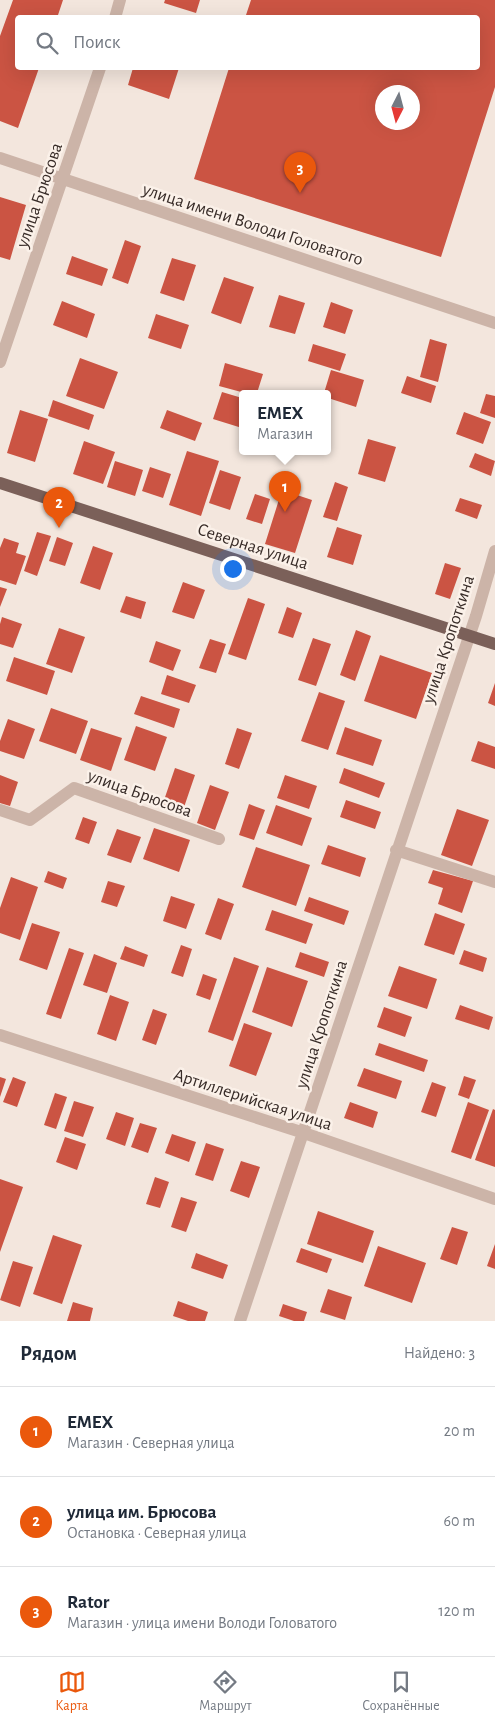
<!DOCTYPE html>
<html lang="ru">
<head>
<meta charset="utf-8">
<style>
  :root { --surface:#fff; --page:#f6f6f7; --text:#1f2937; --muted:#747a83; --line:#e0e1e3; --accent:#ea580c }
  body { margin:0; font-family:"Alegreya Sans",sans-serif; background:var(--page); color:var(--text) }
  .compass { position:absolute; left:375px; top:85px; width:45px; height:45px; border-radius:50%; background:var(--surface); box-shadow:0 5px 20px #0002; rotate:186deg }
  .you { position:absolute; left:232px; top:568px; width:18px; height:18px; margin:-12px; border:4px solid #fff; border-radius:50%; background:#1a73e8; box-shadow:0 0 0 8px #1a73e833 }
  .badge { display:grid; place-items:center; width:32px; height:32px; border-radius:50%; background:var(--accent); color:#fff; font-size:16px; font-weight:700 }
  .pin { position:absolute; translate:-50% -41px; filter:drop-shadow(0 1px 2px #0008) }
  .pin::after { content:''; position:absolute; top:26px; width:18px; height:15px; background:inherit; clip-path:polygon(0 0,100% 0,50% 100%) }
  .popup { position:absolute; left:239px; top:390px; width:92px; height:65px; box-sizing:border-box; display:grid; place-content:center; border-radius:5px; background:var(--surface); filter:drop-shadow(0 1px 4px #0005); font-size:16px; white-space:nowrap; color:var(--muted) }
  .popup b { font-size:19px; color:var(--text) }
  .popup::after { content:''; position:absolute; left:50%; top:100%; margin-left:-10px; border:10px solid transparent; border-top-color:var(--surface) }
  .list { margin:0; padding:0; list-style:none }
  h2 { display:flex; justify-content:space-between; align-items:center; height:65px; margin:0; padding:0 20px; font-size:21px }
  h2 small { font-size:16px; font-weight:400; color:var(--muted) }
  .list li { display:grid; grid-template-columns:32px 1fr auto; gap:15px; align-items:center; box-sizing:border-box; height:90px; padding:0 20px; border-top:1px solid var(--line) }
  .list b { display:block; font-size:19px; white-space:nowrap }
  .list p { margin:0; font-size:16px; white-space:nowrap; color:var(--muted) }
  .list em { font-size:16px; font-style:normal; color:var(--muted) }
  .icon { flex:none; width:28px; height:28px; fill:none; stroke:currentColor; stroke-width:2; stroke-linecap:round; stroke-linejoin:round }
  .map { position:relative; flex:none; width:495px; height:1321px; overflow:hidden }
  .search { position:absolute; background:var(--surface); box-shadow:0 5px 20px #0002; left:15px; right:15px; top:15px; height:55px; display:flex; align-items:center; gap:12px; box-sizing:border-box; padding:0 18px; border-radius:5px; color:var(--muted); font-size:19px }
  .sheet { height:335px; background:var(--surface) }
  nav { display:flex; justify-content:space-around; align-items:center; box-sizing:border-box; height:70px; border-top:1px solid var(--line); background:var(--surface); font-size:14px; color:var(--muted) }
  nav a { display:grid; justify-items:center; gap:2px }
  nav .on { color:var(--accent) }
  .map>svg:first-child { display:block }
  .building { fill:#cb5443; fill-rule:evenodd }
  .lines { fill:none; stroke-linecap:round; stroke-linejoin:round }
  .minor { stroke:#ccb4a8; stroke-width:12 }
  .major { stroke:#7b6059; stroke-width:12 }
  .labels { text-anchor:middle; stroke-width:5; stroke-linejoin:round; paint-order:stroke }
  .street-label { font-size:18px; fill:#382c28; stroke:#fbf1e9 }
</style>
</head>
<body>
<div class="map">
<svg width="495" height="1321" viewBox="0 0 495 1321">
  <rect width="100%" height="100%" fill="#f3e6dd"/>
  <path class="building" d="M13,0H63L57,18H18V68H39L18,128L0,121V36Z
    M165,0H200L196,13L164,3Z
    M251,0H495V87L441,257L194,179L229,68H478V18H245ZM382,92H412V122H382Z
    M133,68H179L169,99L128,85Z
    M0,197L26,205L10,260L0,257Z
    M125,240L141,246L128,284L112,278Z
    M72,256L108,269L102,286L66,274Z
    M172,258L196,265L184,301L160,293Z
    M224,277L254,287L241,324L211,313Z
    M279,295L305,303L295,334L269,327Z
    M62,301L95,314L87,338L53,325Z
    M331,302L353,310L345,334L323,327Z
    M156,314L189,325L181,349L148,338Z
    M430,339L447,344L438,382L420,377Z
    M313,344L346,354L340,371L308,361Z
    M80,358L118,372L104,409L66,396Z
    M225,363L263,374L257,393H245L219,386Z
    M331,370L364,380L356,407L328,398V393H324Z
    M407,376L436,386L431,403L401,393Z
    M222,392L242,398V428L213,419Z
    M486,394L495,396V418L480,413Z
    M53,400L94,415L89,430L48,416Z
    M20,410L48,419L35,462L7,453Z
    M167,410L202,423L195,441L160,428Z
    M464,412L491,422L483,444L456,434Z
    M368,439L396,447L385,482L358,474Z
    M84,441L115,452L103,484L73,474Z
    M187,451L219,461L201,516L169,505Z
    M475,453L495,461L491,476L469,467Z
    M115,461L143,470L135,496L107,487Z
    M150,467L171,474L163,498L142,491Z
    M220,470L241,477L230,510L209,503Z
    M335,482L348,487L337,521L323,517Z
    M282,490L312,500L295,553L265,544Z
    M255,494L270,499L262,524L246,519Z
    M460,498L482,505L477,519L455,511Z
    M337,527L362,535L353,565L327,557Z
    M37,532L51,536L37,576L24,571Z
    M57,537L73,543L65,566L49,561Z
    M4,538L19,543L16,553L26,556L16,585L0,580V548Z
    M93,546L113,553L100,590L80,583Z
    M445,563L461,568L450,599L435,594Z
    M183,582L205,590L194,619L172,612Z
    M0,587L7,589L0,607Z
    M126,596L146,602L141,619L120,612Z
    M248,598L265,604L246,660L228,654Z
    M287,607L302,613L293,638L278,633Z
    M2,617L22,624L13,648L0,644V624Z
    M59,628L85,637L72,673L46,664Z
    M356,630L371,636L355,681L340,675Z
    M313,638L331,644L316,686L298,680Z
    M210,639L226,644L216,673L199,668Z
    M156,641L181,650L173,671L149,662Z
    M380,655L432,673L416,719L364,701Z
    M14,657L55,671L47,695L6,681Z
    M167,675L196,685L189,703L161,694Z
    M495,683V706L488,703Z
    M319,692L345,701L328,750L301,741Z
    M141,696L180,709L174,728L134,714Z
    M51,708L88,721L76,754L39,741Z
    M8,719L35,729L24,759L0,751V741Z
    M136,726L167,737L155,771L124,760Z
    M345,727L382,740L373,766L336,754Z
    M91,728L122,738L111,771L80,760Z
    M237,728L252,733L239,769L225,764Z
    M478,741L495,747V769L471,761Z
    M175,768L195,775L182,813L162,806Z
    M344,768L385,783L379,798L339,783Z
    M0,775L18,782L10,806L0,803Z
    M285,775L317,786L309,809L277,798Z
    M210,785L229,792L215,830L197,823Z
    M346,800L381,812L375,829L340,817Z
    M249,804L265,810L254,840L239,835Z
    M276,805L312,818L302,846L266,833Z
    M457,809L489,820L472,866L441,855Z
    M83,817L97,822L89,844L75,839Z
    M154,828L190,840L179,872L143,859Z
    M117,829L141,837L131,863L107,855Z
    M328,845L366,858L360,877L321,864Z
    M256,847L310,865L296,906L242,887Z
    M433,870L473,881L462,913L438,904L443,888L428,883Z
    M48,871L67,878L63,889L44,882Z
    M11,877L38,887L20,940L0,933V908Z
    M108,881L125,886L117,907L101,902Z
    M171,896L195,904L186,929L163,921Z
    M309,897L349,911L344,925L304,911Z
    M218,898L234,904L221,940L205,934Z
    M272,910L313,924L306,944L265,930Z
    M435,913L465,924L454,955L424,945Z
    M32,923L60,932L47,970L19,960Z
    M181,945L192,949L183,977L171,973Z
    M125,946L148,955L144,967L120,959Z
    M69,948L84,953L61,1019L46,1014Z
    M464,950L487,958L483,972L459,964Z
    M300,952L329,962L324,977L295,967Z
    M94,954L117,963L107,993L83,985Z
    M234,957L259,966L233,1041L208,1032Z
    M399,966L437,979L427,1009L388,996Z
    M267,967L308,981L292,1027L252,1012Z
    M203,974L217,979L210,1000L196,995Z
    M110,995L129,1002L116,1041L97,1034Z
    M460,1005L493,1017L489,1030L455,1019Z
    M384,1007L412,1017L405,1037L377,1027Z
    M153,1009L167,1014L156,1045L142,1040Z
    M244,1023L272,1033L256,1076L229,1066Z
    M379,1043L428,1060L424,1072L375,1055Z
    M364,1068L402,1081L396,1099L357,1086Z
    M464,1076L476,1080L469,1099L458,1095Z
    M0,1077L6,1079L0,1097Z
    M13,1077L26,1082L17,1107L3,1102Z
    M432,1082L446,1087L436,1117L421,1112Z
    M55,1093L67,1097L56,1129L44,1125Z
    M74,1101L94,1107L83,1137L64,1131Z
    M350,1102L378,1112L373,1128L344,1118Z
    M468,1102L489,1110L471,1159L451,1152Z
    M493,1109L495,1110V1167L475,1160Z
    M116,1112L134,1118L125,1146L106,1139Z
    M140,1123L157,1128L148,1153L131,1147Z
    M172,1134L196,1142L189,1162L165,1153Z
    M65,1137L86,1144L77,1170L56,1162Z
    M206,1143L224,1149L213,1181L195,1175Z
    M241,1161L260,1167L249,1198L230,1191Z
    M155,1177L169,1182L160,1208L146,1204Z
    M0,1179L23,1187L0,1252Z
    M181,1197L197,1202L186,1232L171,1227Z
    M318,1211L374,1231L363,1263L307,1244Z
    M452,1227L468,1232L457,1265L440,1259Z
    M53,1235L82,1245L62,1304L33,1294Z
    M495,1244V1269L487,1266Z
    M378,1246L426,1263L412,1303L364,1286Z
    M301,1248L332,1259L327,1273L296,1262Z
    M196,1253L228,1265L223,1279L191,1268Z
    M13,1261L33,1267L20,1307L0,1300Z
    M328,1289L352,1297L345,1320L320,1312Z
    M178,1301L208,1312L205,1321H188L173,1316Z
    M73,1302L93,1308L90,1321H67Z
    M283,1304L307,1312L304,1321H294L279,1316Z"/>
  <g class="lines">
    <path class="minor" d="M115,18L120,0
      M0,158L495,323
      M0,362L100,68
      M0,810L30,820L74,788L219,839
      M396,850L495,882
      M0,1035L304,1133L495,1199
      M240,1321L476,616L495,551"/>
    <path class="major" d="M0,483L495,644"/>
  </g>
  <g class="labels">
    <g class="street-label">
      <text transform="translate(39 195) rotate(-71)" y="6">улица Брюсова</text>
      <text transform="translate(253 224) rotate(18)" y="6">улица имени Володи Головатого</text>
      <text transform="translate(253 546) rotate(18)" y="6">Северная улица</text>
      <text transform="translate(448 639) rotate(-72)" y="6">улица Кропоткина</text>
      <text transform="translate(140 793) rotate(20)" y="6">улица Брюсова</text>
      <text transform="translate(321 1024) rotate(-72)" y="6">улица Кропоткина</text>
      <text transform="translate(253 1099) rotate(18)" y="6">Артиллерийская улица</text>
    </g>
  </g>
</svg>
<svg class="compass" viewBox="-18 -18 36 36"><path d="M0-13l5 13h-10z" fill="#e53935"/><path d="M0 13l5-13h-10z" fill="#747a83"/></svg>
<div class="you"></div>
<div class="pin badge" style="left:285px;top:512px">1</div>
<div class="popup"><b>EMEX</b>Магазин</div>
<div class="pin badge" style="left:59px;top:528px">2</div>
<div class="pin badge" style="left:300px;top:193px">3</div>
<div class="search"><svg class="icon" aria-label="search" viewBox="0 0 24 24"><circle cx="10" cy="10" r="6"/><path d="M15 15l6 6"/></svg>Поиск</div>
</div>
<section class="sheet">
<h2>Рядом<small>Найдено: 3</small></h2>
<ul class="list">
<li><span class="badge">1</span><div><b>EMEX</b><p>Магазин · Северная улица</p></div><em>20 m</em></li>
<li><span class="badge">2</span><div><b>улица им. Брюсова</b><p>Остановка · Северная улица</p></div><em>60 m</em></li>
<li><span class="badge">3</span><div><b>Rator</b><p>Магазин · улица имени Володи Головатого</p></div><em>120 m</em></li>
</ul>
</section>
<nav>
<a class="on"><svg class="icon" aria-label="map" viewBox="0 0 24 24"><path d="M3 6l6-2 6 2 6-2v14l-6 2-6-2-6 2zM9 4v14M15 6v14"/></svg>Карта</a>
<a><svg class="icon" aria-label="directions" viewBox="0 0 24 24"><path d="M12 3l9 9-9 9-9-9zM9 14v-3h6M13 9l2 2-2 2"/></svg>Маршрут</a>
<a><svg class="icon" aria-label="saved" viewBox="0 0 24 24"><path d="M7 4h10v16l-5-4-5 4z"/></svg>Сохранённые</a>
</nav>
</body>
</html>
